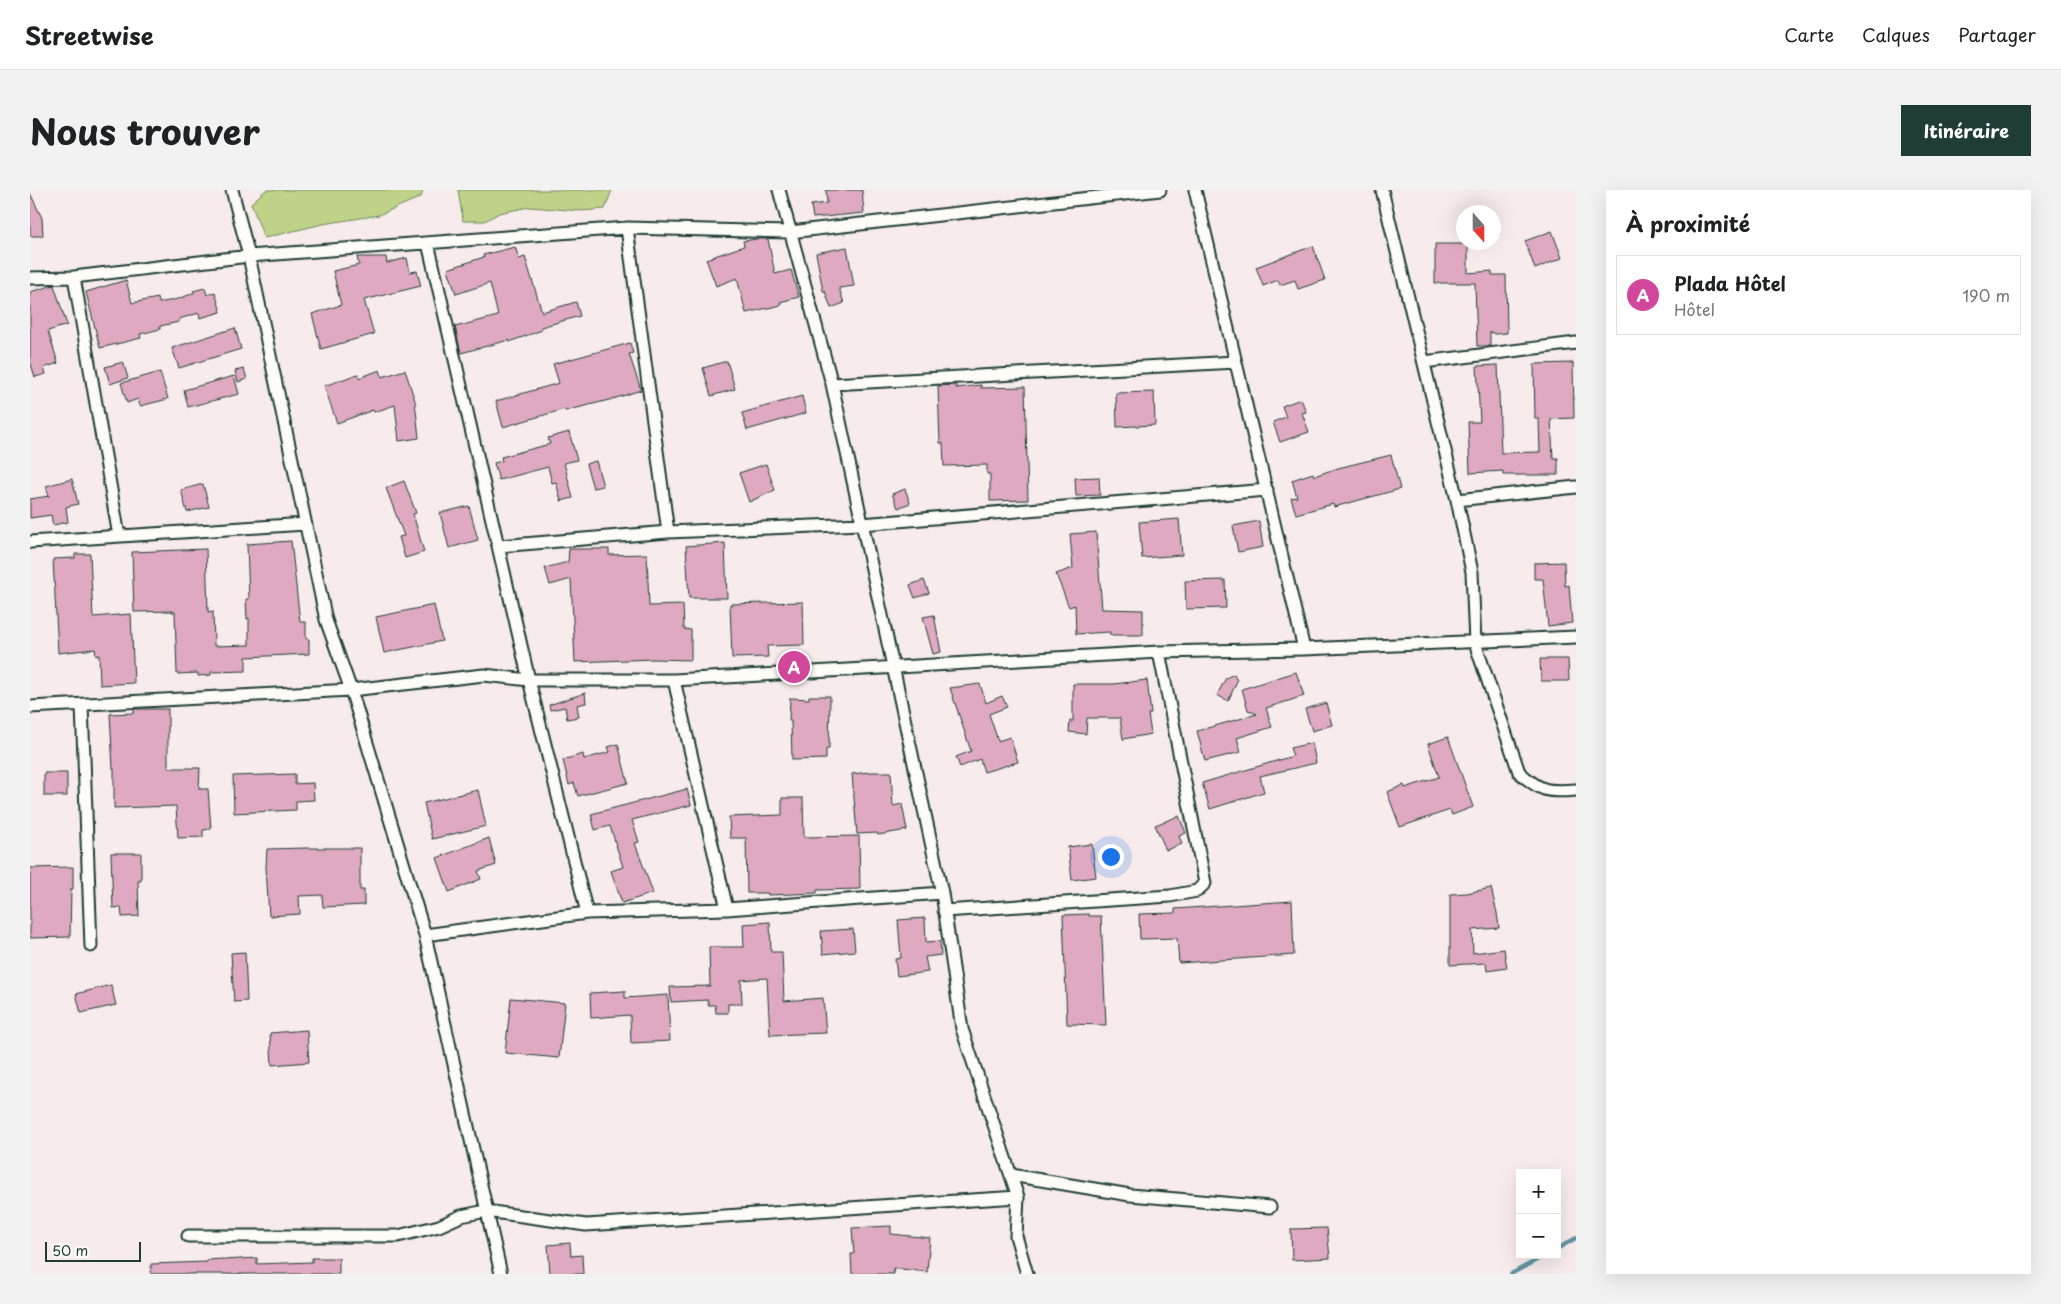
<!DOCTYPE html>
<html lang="fr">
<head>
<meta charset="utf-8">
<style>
  :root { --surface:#fff; --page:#f2f2f2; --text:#202124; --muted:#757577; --line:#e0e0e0; --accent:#1f3d34 }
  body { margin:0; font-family:"Playpen Sans",sans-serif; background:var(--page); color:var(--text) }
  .controls { position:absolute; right:15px; bottom:15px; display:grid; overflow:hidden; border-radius:0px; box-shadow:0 5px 20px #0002 }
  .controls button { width:45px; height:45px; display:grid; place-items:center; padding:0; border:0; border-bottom:1px solid var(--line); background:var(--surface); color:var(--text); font:25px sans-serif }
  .compass { position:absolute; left:1426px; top:15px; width:45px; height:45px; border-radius:50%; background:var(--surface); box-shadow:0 5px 20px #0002; rotate:159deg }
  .scale { position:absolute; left:15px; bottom:12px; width:96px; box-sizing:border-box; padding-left:5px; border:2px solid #1f3d34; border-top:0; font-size:14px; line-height:18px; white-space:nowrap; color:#1f3d34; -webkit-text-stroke:4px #fdfcf7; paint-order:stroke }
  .you { position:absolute; left:1080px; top:666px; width:18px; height:18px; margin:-12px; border:4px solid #fff; border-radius:50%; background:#1a73e8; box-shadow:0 0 0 8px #1a73e833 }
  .badge { display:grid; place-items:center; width:32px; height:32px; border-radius:50%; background:var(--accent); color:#fff; font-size:16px; font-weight:700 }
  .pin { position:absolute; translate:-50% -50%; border:2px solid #fff; box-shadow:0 1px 5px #0006 }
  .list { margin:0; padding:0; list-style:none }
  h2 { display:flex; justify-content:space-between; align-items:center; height:65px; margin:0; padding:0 20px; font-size:21px }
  h2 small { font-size:16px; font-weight:400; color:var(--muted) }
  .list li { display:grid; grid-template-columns:32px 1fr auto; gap:15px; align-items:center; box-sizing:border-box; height:80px; margin:0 10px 10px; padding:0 10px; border:1px solid var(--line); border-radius:0px }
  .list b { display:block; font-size:19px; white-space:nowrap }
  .list p { margin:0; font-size:16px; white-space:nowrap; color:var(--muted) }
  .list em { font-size:16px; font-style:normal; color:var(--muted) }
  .map { position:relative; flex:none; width:1546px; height:1084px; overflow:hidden; border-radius:0px }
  header { display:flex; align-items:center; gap:30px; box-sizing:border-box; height:70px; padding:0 25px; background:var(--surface); border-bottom:1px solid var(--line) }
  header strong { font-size:24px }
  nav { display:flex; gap:28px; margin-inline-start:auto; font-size:18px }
  .intro { display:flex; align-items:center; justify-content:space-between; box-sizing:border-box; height:120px; padding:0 30px }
  h1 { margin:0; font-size:35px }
  .button { padding:12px 22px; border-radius:0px; background:var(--accent); color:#fff; font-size:18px; font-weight:700 }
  main { display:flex; gap:30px; padding:0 30px }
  aside { flex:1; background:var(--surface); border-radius:0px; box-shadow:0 5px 20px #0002 }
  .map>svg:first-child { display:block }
  .green { fill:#bed288; stroke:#6e885e }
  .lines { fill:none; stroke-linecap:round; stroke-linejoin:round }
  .stream { stroke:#5f94a1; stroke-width:4 }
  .building { fill:#dfa9c2; stroke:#1f3d34 }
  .street-casing { stroke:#1f3d34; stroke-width:15 }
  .street { stroke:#fdfcf7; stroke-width:11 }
</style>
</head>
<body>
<header>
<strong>Streetwise</strong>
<nav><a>Carte</a><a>Calques</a><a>Partager</a></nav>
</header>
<div class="intro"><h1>Nous trouver</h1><a class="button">Itinéraire</a></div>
<main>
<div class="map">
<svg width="1546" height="1084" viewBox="0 0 1546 1084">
  <rect width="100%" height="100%" fill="#f7ebec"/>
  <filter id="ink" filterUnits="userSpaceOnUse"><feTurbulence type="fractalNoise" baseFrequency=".02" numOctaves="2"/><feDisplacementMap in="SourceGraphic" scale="10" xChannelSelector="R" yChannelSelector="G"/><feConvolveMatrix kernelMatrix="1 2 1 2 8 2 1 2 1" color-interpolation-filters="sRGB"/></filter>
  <g filter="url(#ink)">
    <path class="green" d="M236,0H393L391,7L349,25L293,34L234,48L221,13Z
      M428,0H582L575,19L552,21L499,17L469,23L455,31H433Z"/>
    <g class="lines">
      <path class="stream" d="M1527,1059L1546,1048
        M1481,1084L1516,1065"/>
    </g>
    <path class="building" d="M796,0H832L834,23L783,28L781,15L797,13Z
      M0,3L12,28L13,46H0Z
      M1522,41L1532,68L1505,79L1495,51Z
      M726,49H738L745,84L761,80L769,107L750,112L751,115L716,123L707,88L686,96L676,69L714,56L713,51Z
      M1405,54H1438V83L1462,81V85H1476L1477,143L1465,144L1460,142V156H1447L1445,93H1405Z
      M1283,56L1295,90L1268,99L1265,90L1250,95L1248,90L1233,96L1226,77Z
      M485,57L489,69L495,67L512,122L546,112L550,126L511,137L512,140L479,152V150L431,163L425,137L468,126L460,93L426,104L418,79L454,67L453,65Z
      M817,57L824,96L809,98L814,113L801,118L795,101H793L786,63Z
      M327,67H356L357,73L377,68L380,82L387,81L391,96L334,110L344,144L291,159L282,124L311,115L303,81L329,75Z
      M96,90L102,113L128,108L129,113L148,109L164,103L163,101L175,98L177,105L185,102L191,122L170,128L169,123L149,129V132L130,136V139L110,144L111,148L70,158L56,102Z
      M24,95L37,135L18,141L28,173L14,178L16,184L5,187L0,171V102Z
      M205,138L211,159L149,178L142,158Z
      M600,153L603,163L599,164L611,200L583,209L535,221V219L473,237L466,211L529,193L523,174Z
      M697,171L705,199L681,206L673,178Z
      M93,172L98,188L80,194L75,177Z
      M1543,173L1544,228L1521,229L1523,268H1528V285H1473V281L1440,283L1438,232H1450L1447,176L1468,175L1471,263L1510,262L1509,229H1505L1504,174Z
      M214,179L217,189L208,192L205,181Z
      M350,180L352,187L375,180L385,211L389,248L369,251L365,215L344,222L343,220L307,233L294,196L328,184L329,188Z
      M130,182L138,209L110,216L108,209L97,213L91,193Z
      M204,186L209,204L158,217L154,200Z
      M926,195V198L951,195V198L995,197L998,310L960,311V284H957V275L914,276L913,253H910L908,196Z
      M1124,202L1125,235L1087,237L1086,203Z
      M772,206L776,223L717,240L712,223Z
      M1271,209L1276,222L1272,223L1279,242L1250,252L1243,232L1256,227L1252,216Z
      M539,242L547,270L534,273L543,308L531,311L526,292L522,293L518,277L469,290L464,273L472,271L471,267L520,254L518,248Z
      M1361,265L1370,299L1304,317L1303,314L1266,324L1261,308L1267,307L1262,290L1283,283L1284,286L1308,278Z
      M566,271L573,296L563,298L556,274Z
      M736,274L745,300L719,312L709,283Z
      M1069,287L1070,305L1046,306L1045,288Z
      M42,289L48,314L36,317L38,332L23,335L21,325L0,328V309L19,306L16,296Z
      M374,291L386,323L383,324L394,362L375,368L369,347L374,346L356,298Z
      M173,294L179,317L157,322L151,300Z
      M875,299L880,313L868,318L862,304Z
      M439,316L448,350L419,358L410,323Z
      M1149,329L1152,365L1112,368L1109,332Z
      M1229,331L1233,357L1208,362L1203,336Z
      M1066,342L1072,419L1113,420V445H1080V442L1046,444L1045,415L1039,417L1026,384L1043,378L1040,344Z
      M261,351L270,432H276V449H279V464L216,467V481L181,482V485L168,486V483L147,484L145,422H142V421L104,422L102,362L176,359L178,422L183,421L184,456L219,455V428L217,429L216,409H219L217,354Z
      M695,353L697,408H659L656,356Z
      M539,359H579V365L617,364L619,416L653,415L654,439L661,440V470L623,469L545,472L541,389L520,395L515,378L538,372Z
      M45,364H60L63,427L101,424L104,493L70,495L69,465L66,466L65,459L28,463L23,369L45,368Z
      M1534,372L1535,396L1539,395L1542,433L1518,436L1513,389H1504V373Z
      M894,390L899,403L885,408L880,395Z
      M1195,390L1196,418L1156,419L1155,391Z
      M773,412L774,455L737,456L738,467L702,468L700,414Z
      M404,415L412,451L354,463L346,427Z
      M904,425L911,462L903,464L893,427Z
      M1510,469H1538L1539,491H1511Z
      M1266,482L1274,506L1236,518L1242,537L1207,548L1211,562L1175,571L1167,541L1227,524L1218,520L1212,499Z
      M1204,484L1207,491L1198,511L1187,505L1196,488Z
      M1117,490L1121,524H1118L1121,544L1093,549L1090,528H1057L1056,544L1039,542L1040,531H1043V494H1084Z
      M950,494L956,513L972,506L977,517L959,524L968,551L980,547L988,572L954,582L950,569L930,577L926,567L941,561L920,498Z
      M555,503L556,513L547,515L549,527L537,529L535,517L520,520L519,515Z
      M779,506H800L799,559H796V569L762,570L761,531H759L760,508L779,509Z
      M1296,513L1302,535L1282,541L1275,519Z
      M104,519H138V578H170L169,599H178L181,639L173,640V647L148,648L146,616L84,618V579H83L80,524L104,523Z
      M1418,547L1443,617L1422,625L1420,620L1370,637L1357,602L1374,595L1375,598L1409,587L1398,554Z
      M1282,553L1286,573L1230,586L1234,602L1180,619L1172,593L1263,566L1260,558Z
      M588,554L598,593L548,606L544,593L539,595L533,570L553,564L554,569L580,562L578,557Z
      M840,582H861L863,616L872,614L877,640L848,645L847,643L827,644L822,584Z
      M14,583H37V606H14Z
      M265,584V594L283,593L284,610L266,611V620L204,623L203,586Z
      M657,599L661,615L602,630L609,652L605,653L623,703L592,713L581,681L593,677L580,636L565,640L561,624Z
      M448,600L456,636L402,649L394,613Z
      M752,608H773L774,647L829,646L830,699L787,700V703L738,705V703H717L716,648H700L699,627L752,625Z
      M1149,626L1156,643L1149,646L1152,654L1136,660L1125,635Z
      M459,648L466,675L448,681L451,689L419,702L407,668Z
      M1062,654L1066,687L1042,690L1038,657Z
      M277,658H330V700H334V715L293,717L292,705L269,706L270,724L239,726L236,677L237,659Z
      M81,663H111V691H108L109,726L92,727L91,717L83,718Z
      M43,677V699H41L40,747L0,748V678Z
      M1461,698L1467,723L1469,738L1442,740L1443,763L1474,759L1477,778L1457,781L1456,773L1420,775V704L1437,703Z
      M1262,711L1264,765L1149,773L1147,748L1110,749L1109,724L1145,723V719Z
      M1059,724V726H1071L1076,835L1037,834L1033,725Z
      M895,728L896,752L910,751L911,765L895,767L898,782L867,786L865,769L871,768L868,730Z
      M740,732L741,762H752L754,811L793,808L796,843L740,845L737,788L711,790L712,814H698V823H686L685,815H678V810L641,812L640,797L680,796L679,757H714L713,734Z
      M823,739L825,761L793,764L791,741Z
      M215,762L217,811L204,812L201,763Z
      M81,795L86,815L51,823L46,804Z
      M595,801V808L638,805L640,851L601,853L600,825L561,828L560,803Z
      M481,808L535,813L529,868L475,863Z
      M277,840L279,872L242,875L240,843Z
      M861,1036V1044L900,1048L897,1082L863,1078L864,1084H822L821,1064H824L822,1038Z
      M1297,1038L1300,1068L1262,1070L1261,1039Z
      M540,1053L541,1066L552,1065L553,1084H520L518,1055Z
      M227,1068V1074L282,1072V1068H309V1084H121V1074L177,1072V1070L194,1069V1070Z"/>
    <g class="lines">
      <defs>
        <path id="street" d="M202,0L219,66L296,430L321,500L395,745L471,1084
          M749,0L802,194L912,703L932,839L988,1007L986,1046L997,1084
          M1165,0L1274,459
          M1352,0L1427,310L1442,382L1445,453L1489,582C1511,602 1517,602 1546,600
          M597,38L638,342
          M398,53L499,490L557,723L697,719L912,703
          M44,87L89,346
          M0,88L44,87L219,66L597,38L760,42L1130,0
          M1394,172L1546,153
          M802,194L1206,172
          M1427,310L1546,297
          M0,352L275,334
          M469,356L638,342L832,334L1237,300
          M644,490L697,719
          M52,515L61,756
          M0,517L321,500L454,485L499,490H644L1129,462L1274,459L1546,447
          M914,721L1140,706L1167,701L1175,693L1129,462
          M395,745L557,723
          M981,985L1100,1005L1240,1017
          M158,1046H368L409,1036L431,1026L456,1021L556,1035L988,1007"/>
      </defs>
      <use href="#street" class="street-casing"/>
      <use href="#street" class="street"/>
    </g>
  </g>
</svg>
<div class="controls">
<button>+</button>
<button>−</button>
</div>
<svg class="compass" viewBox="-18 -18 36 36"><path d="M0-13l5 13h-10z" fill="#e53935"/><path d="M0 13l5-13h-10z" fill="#757577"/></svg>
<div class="scale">50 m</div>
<div class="you"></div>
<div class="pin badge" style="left:764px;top:477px;background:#d1479c">A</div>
</div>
<aside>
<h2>À proximité<small></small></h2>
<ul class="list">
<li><span class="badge" style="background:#d1479c">A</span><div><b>Plada Hôtel</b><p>Hôtel</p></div><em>190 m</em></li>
</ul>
</aside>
</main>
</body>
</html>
